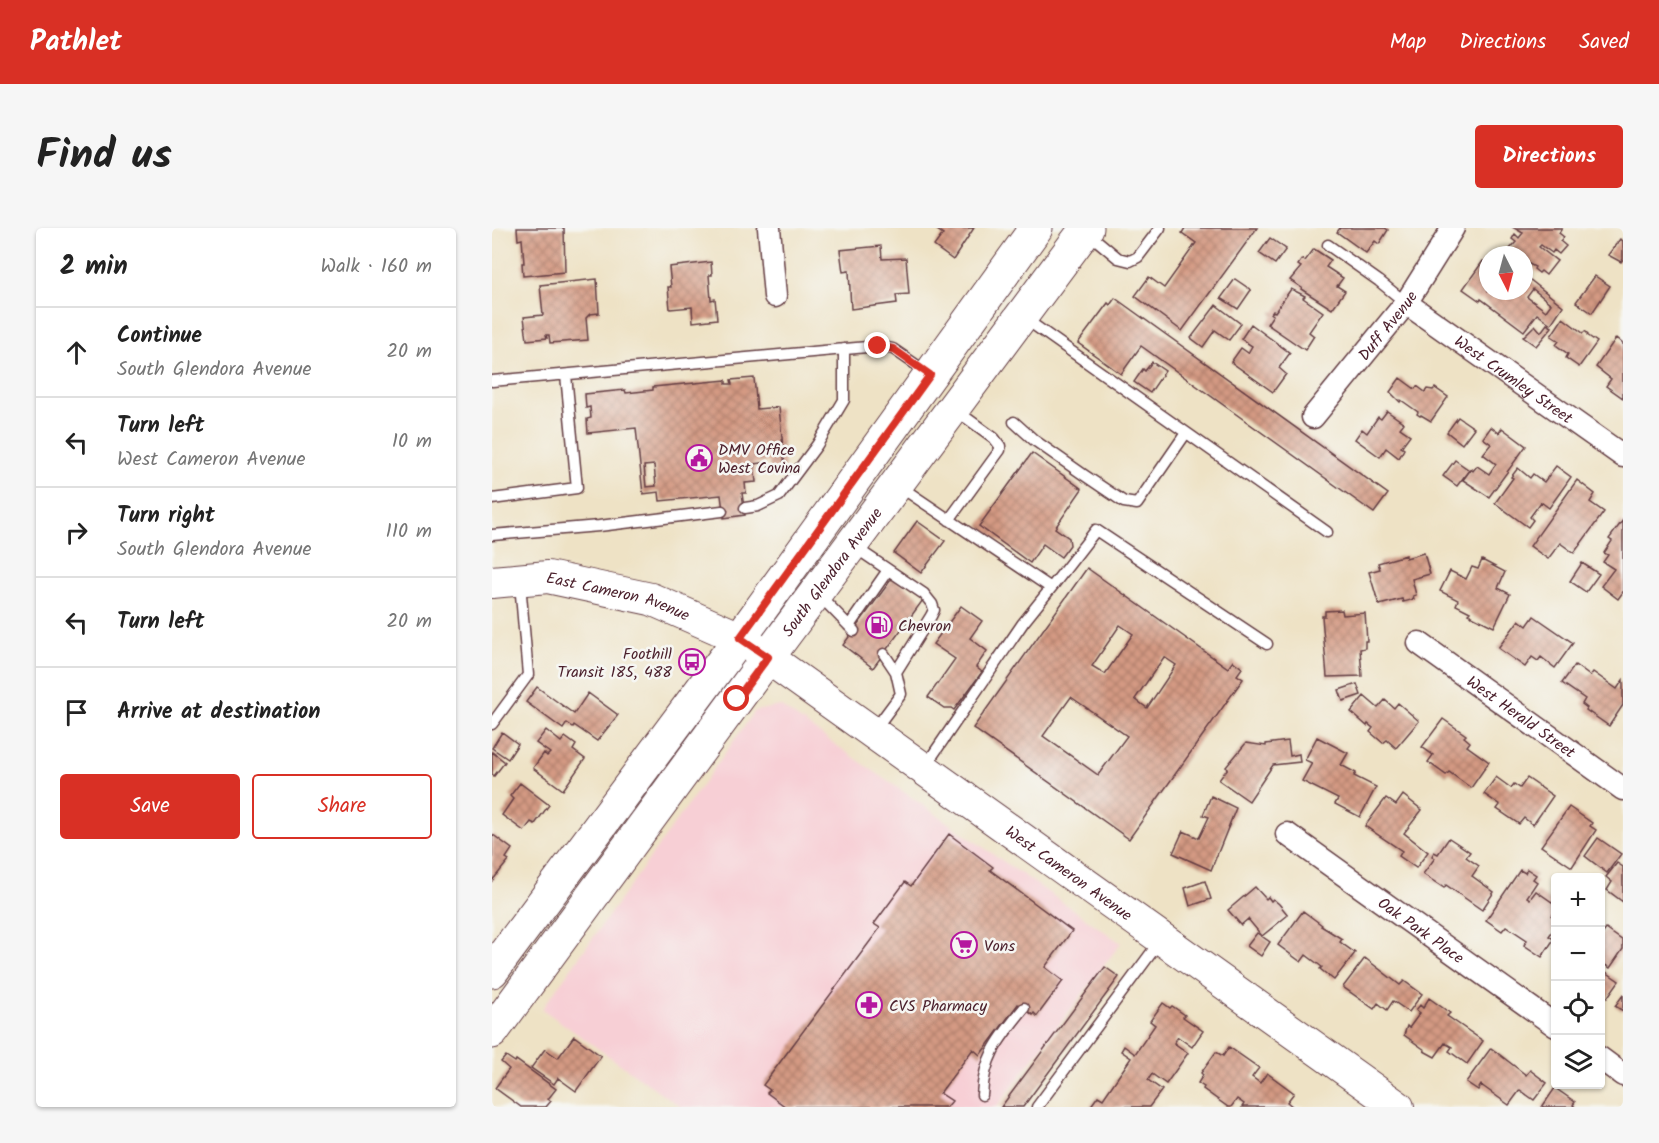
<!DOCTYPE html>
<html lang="en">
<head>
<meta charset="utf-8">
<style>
  :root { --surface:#fff; --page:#f6f6f6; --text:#222; --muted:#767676; --line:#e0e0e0; --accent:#d93025 }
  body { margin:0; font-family:Kalam,sans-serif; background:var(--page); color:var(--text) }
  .controls { position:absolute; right:18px; bottom:18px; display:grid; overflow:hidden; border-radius:6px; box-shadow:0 2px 4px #0004 }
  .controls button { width:54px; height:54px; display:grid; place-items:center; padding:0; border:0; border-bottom:2px solid var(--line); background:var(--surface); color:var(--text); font:30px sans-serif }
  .compass { position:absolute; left:987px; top:18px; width:54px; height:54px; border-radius:50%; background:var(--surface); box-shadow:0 2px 4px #0004; rotate:174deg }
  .stop { position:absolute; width:18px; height:18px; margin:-14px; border:4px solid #d93025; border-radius:50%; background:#fff }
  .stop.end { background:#d93025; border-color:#fff; box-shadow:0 2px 6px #0008 }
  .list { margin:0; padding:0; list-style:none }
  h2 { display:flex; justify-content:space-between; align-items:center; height:78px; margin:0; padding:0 24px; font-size:26px }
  h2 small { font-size:20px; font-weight:400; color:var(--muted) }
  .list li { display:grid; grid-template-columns:39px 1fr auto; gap:18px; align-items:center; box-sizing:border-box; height:90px; padding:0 24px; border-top:2px solid var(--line) }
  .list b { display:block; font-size:22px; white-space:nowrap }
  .list p { margin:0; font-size:20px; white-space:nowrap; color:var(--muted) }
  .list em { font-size:20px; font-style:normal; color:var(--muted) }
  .actions { display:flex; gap:12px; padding:18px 24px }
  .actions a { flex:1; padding:14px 0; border:2px solid var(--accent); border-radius:6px; text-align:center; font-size:21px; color:var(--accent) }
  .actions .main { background:var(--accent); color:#fff }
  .icon { flex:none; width:33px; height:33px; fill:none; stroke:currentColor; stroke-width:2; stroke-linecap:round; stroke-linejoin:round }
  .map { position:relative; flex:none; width:1131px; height:879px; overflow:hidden; border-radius:6px }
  header { display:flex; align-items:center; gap:36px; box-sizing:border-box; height:84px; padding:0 30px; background:var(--accent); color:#fff }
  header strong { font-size:28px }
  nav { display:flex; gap:33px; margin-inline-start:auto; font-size:21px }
  .intro { display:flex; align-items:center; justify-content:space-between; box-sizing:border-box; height:144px; padding:0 36px }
  h1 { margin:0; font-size:42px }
  .button { padding:15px 27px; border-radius:6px; background:var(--accent); color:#fff; font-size:21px; font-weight:700 }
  main { display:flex; gap:36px; padding:0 36px }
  aside { flex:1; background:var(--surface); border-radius:6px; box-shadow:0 2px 4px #0004 }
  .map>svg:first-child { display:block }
  .built { fill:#f7cfd5 }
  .building { fill:url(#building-cross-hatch); fill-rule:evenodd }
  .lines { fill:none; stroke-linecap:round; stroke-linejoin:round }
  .lane-casing { stroke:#633c42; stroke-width:13 }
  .street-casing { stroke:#633c42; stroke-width:25 }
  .secondary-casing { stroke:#633c42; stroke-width:34 }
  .primary-casing { stroke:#633c42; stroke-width:35 }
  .lane { stroke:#fff; stroke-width:10 }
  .street { stroke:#fff; stroke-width:22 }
  .secondary { stroke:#fff; stroke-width:32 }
  .primary { stroke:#fff; stroke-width:33 }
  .route { stroke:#d93025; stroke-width:8 }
  .labels { text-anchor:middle; stroke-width:5; stroke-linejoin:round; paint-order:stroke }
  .street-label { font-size:16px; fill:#4a1f2b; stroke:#f6f6f2 }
  .poi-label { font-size:16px; fill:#4a1f2b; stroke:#f6f6f2; text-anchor:start }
</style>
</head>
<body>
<header>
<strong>Pathlet</strong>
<nav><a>Map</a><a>Directions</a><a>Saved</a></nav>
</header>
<div class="intro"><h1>Find us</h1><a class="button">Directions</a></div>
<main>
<aside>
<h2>2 min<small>Walk · 160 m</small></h2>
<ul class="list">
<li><svg class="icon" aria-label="ahead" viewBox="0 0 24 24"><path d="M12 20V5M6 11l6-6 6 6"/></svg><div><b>Continue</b><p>South Glendora Avenue</p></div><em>20 m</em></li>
<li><svg class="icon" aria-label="left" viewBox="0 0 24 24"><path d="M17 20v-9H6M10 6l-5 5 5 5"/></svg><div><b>Turn left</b><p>West Cameron Avenue</p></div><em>10 m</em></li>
<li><svg class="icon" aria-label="right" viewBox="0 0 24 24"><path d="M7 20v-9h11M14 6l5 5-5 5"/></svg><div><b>Turn right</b><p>South Glendora Avenue</p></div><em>110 m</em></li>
<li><svg class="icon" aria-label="left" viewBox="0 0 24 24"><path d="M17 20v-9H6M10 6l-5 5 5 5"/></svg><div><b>Turn left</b></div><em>20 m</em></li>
<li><svg class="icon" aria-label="arrive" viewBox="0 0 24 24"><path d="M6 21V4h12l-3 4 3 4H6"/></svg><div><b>Arrive at destination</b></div></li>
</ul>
<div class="actions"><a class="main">Save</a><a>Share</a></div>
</aside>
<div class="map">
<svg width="1131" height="879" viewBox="0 0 1131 879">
  <defs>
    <pattern id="building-cross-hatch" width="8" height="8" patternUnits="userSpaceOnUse" patternTransform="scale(1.5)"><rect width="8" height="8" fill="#d49a83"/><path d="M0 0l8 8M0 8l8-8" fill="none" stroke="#ae7d6b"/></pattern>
  </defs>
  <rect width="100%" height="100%" fill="#f6f6f2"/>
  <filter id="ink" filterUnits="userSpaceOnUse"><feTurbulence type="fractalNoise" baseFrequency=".0167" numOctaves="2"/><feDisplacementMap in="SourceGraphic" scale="12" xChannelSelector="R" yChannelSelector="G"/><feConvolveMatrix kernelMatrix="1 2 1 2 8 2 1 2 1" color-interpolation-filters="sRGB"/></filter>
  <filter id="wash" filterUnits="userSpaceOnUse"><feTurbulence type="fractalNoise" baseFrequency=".008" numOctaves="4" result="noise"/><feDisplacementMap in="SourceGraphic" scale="24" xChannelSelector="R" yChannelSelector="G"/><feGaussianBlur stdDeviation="1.35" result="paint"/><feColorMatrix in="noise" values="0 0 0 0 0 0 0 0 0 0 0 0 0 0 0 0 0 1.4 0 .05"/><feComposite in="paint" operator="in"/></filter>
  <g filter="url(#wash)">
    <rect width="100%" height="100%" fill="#eee2c5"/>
    <path class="built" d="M288,478L629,715L505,879H189L50,781L263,483Z"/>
    <g id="blocks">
      <path class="building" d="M25,0H72L73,44L31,48L30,35H32L30,11L26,12Z
        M442,0H482L461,32L442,18L451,6Z
        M693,0H765L690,103L643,68L657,49L672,60L704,15L690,5Z
        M848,0H893L896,2L887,16L883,13L874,25L845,4Z
        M1022,0H1070L1067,5L1072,9L1068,13L1074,18L1067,26L1062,22L1060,25L1049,17L1047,19L1065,33L1054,47L1049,43L1047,45L1042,41L1043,39L1035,35L1032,39V27H1017L1020,24L1017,22L1024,14L1020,11L1023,6L1027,10L1031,5Z
        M778,10L794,21L783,36L767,25Z
        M1128,11L1131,13V31L1129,34L1116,27Z
        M389,18L390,31L414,30L417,66L404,67L405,75L359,81L357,43L351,44L348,22Z
        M822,21L839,32L834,39L851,50L845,58L853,63L840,81L809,61L810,60L798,52L809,39L806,37L810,31L813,33Z
        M991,33L996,36V63H1032V47L1071,78L1059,96L1045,86L1032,103L989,71L988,73L971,61ZM1041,61L1059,76L1054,83L1035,69Z
        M219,34L220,47H217L219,72L223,71L225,91L201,94L200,79L178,81L176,59H179L177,39Z
        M1103,48L1118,58L1100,85L1084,74Z
        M105,51L107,85L98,86L94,90L96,112L58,115L57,107H54L55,110L35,112L32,89L51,87L48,57Z
        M743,51L759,62L746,81L729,70Z
        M799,61L813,68L811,70L831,84L817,104L822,108L813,122L775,96L781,87L779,86L781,83L783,84Z
        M623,70L896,266L882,285L649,118L629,146L586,115L616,75L618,77Z
        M724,77L749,96L737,112L723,102L711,119L699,110Z
        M1071,90L1091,105L1093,103L1096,106L1095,107L1105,114L1087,139L1074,130L1076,126L1064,117L1067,113L1059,108Z
        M759,96L798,125L787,140L794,146L781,164L739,134L749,120L756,125L760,118L749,111Z
        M1055,96L1060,99L1044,118L1031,109L1043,97L1049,104Z
        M1124,110L1131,116V170L1114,158L1119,151L1104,139Z
        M660,134L673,143L658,165L642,154L651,141L653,143Z
        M262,150L265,181L287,179L293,240L277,242V234L262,236L264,254L253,255L254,265H250L253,287L232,290L229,267L168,273L167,264L151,266L144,200L96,205L95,191L99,190L98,179L94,180L93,166L133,162L134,165L161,162V159L234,152V156H240L239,152ZM162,237L164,258L154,259L152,238Z
        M908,150L923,161L925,158L933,164L935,161L941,162L943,160L956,169L939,193L929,187L928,188L925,186L926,184L909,172L908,174L898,164Z
        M895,183L912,195L908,200L918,207L909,219L912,221L907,230L894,220L888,229L863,211L870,201L875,205L886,189L889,191Z
        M966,189L982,200L970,216L955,204Z
        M999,199L1007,205L1010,200L1034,218L997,269L971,252L979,241L981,243L985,238L997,246L1004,236L991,226L999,216L991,210Z
        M540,225L590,261L563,300L577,310L578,317L569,329L551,316L538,335L487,298Z
        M963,232L977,242L965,258L951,248Z
        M1064,238L1079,249L1057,280L1049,274L1038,289L1041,292L1036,299L1003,275L1021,250L1019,249L1026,240L1038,250L1041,246L1052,254Z
        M1085,252L1103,266L1098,274L1112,284L1082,325L1068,315L1056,331L1038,318Z
        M1131,292V364L1126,371L1109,358L1122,341L1111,334L1116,327L1112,325L1120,313L1117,311Z
        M425,293L453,313L429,345L402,325Z
        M932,325L938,346L920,351L924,367L921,368L922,371L911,374L910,371L887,377L877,344L888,341L886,335L914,327V330Z
        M990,332L1013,344L1006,360L1018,366L1002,399L976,386L978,384L964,377L966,372L948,363L958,343L974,351L980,339L986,341Z
        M1090,335L1107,346L1094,364L1078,353Z
        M595,340L736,440L741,433L750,440L745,447L751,451L637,611L481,500ZM628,397L641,406L613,446L600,438ZM672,429L684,437L655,480L643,471ZM579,469L635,508L606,547L551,508Z
        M401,349L431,372L381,440L351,417Z
        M469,378L490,393L478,410L495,423L484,439L490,444L462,482L459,480H452L436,469L463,431L441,416Z
        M850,382L851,387L873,385L875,413H873V420L868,421L870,448L835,449L830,388H833V383Z
        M1042,388L1081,415L1063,440L1049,429L1046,433L1040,429L1033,439L1006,420L1027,392L1035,398Z
        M1083,437L1098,448L1101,444L1125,461L1131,452V477L1117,498L1094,482L1095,480L1090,476L1093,471L1070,455Z
        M865,456L869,467L851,473L847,462Z
        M45,459L82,486L96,465L126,487L105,513L82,497L81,499L75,495L71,501L34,474Z
        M872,468L886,480L893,472L902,480L906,475L927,493L904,520L895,512L891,515L878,504L881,500L876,496L875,498L859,484Z
        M951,491L974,507L972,509L978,514L975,518L997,534L979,560L957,544L954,547L936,534L941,527L930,519Z
        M54,502L69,514L73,509L84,517L81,522L93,531L71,562L41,540L52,525L55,528L58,525L44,515Z
        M10,504L26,516L16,531L0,520Z
        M825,509L856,525L849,537L864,545L862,548L884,559L868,589L843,576L846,571L810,553L820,535L813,532Z
        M796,513L798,528L807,526L808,534L781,537L757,573L727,552L736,540L734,539L754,515L774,518V516Z
        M0,524L13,534L2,548L0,546Z
        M1004,549L1019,560L1022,556L1028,560L1035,550L1061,568L1041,597L1032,590L1027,596L1005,581L1008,577L992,566Z
        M28,555L57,577L43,596L39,594L32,603L10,587L21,571L18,568Z
        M911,567L930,582L912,605L936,624L924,640L907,628L910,623L873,598L894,570L904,577Z
        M719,568L744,580L719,642L681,625L691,603L707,610L717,589L711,587Z
        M1077,579L1100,595L1098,598L1104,602L1080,639L1049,618Z
        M0,606L20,621L14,630L17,632L0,653Z
        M457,606L501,639L498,642L580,703L553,739L571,753L545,788L542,785L541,787L526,776L488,827L481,821L448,865L460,873L455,879H294L275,865L278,862L271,857L388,700L382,696L413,654L419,658Z
        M957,610L978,624L974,629L987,638L980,648L1002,664L990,682L954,657L952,660L931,646L943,630L940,628L942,624L946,626Z
        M1106,610L1129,626L1115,645L1093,628Z
        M1125,635L1131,639V674L1115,662L1120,654L1114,649Z
        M1035,641L1044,647L1041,651L1045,654L1035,669L1038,671L1044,663L1064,677V683L1060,688L1064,690V698L1057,708L1062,711L1050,729L1032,717L1035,712L1014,698L1010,703L994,692L1028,642L1033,645Z
        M713,653L719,671L698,678L693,660Z
        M763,659L774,671L776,669L779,673L781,671L787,676L796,687L770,708L756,691L749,697L736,682Z
        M811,683L830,697L829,698L850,711L848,714L863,725L842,752L828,741L830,739L814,727L809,734L786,717Z
        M1114,701L1131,713V721L1118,740L1108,734V709Z
        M765,705L778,714L769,728L755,718Z
        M873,730L908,757L912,753L930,766L917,784L901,773L895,782L886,775L882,781L851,759Z
        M613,739L627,749L531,879H509Z
        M1108,740L1127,753L1115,770L1108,766Z
        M1131,767V783L1123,778Z
        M937,770L958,785L955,788L991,813L975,836L957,823L960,819L953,815L943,829L932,823L933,822L912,807L915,798L917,800L928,785L924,782L928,777L931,780Z
        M671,775L678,780L680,778L693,787L691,789L711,803L700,819L686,809L682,815L696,825L674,856L660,846L656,852L670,862L657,879H598L606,868L611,871L639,830L629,823L632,818L643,826L663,797L658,793Z
        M82,808L109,828L84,863L66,850L62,856L39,840L53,821L66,830Z
        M737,819L767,840L760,849L768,855L775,845L802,865L795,874L801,879H750L752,876L745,871L739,879H736L711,861L712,859L706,855L711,847L709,845L724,824L731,828Z
        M999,820L1034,847L1038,842L1055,855L1042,872L1028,862L1017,877L989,857L986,862L974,854Z
        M14,828L23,834L24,832L64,861L56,871L59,873L54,879H29L3,860L17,841L9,834Z
        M1063,860L1083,874L1081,877L1083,879H1050Z"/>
    </g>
  </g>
  <g filter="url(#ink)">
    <use href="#blocks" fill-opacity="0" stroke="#633c42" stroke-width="1.5"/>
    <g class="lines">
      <defs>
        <path id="lane" d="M596,5L626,30L638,33L646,29L668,0
          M836,17L887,53L914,75
          M532,90L835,304
          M0,153L386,118L401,121L436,145
          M522,194L542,212L592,247L632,274L645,276L694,205
          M407,258L559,360L604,302L775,416
          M0,271L85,260L74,147
          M253,280L266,278L287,268L325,217L352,172V121
          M457,292L508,222V218L502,210L465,183
          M0,307L107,298L230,283
          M361,318L432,366L440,376L442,382L439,388L404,444
          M326,366L362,403
          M357,398L396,342
          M0,496L36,447L28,355
          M383,501L409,466L404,444L392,426
          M432,540L531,395L559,360
          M490,867C492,827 508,810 532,780
          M545,879L668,713"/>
        <g id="street">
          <path d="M277,0L283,68"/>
          <path id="s1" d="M914,75L1131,228"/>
          <path id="s2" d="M821,189L914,75L961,0"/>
          <path id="s3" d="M927,415L1131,561"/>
          <path id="s4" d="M795,606L1064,798"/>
          <path d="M1108,830L1131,847"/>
        </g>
        <g id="secondary">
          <path id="s5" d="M0,354L56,349L159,371L248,410L906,879"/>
        </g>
        <g id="primary">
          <path d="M0,743L248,410L544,0"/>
          <path id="s6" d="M0,804L276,429L595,0"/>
        </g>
      </defs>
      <use href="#lane" class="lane-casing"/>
      <use href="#street" class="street-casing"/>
      <use href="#secondary" class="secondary-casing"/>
      <use href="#primary" class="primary-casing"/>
      <use href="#lane" class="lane"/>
      <use href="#street" class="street"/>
      <use href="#secondary" class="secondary"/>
      <use href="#primary" class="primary"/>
    </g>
  </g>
  <g class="lines" filter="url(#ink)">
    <path class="route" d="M245,471L276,429L248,410L438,147L401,121L386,118"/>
  </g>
  <defs>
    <symbol id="civic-ring" viewBox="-11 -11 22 22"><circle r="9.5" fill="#f6f6f2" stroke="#b5179e" stroke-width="1.5"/><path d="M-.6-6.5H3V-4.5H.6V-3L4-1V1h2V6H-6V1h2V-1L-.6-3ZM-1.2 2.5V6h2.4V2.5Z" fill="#b5179e"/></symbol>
    <symbol id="fuel-ring" viewBox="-11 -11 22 22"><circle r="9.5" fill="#f6f6f2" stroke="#b5179e" stroke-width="1.5"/><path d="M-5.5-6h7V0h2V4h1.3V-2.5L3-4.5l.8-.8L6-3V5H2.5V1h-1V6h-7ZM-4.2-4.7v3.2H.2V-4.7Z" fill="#b5179e"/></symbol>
    <symbol id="bus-ring" viewBox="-11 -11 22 22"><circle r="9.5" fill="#f6f6f2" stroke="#b5179e" stroke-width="1.5"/><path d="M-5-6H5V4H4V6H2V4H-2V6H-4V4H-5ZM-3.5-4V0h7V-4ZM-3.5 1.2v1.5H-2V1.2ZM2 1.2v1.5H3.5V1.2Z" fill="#b5179e"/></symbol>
    <symbol id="supermarket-ring" viewBox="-11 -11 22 22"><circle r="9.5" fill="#f6f6f2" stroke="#b5179e" stroke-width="1.5"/><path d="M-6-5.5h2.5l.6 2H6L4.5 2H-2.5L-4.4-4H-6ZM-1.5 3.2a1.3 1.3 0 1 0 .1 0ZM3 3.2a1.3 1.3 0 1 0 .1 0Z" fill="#b5179e"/></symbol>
    <symbol id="pharmacy-ring" viewBox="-11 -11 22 22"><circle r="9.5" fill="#f6f6f2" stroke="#b5179e" stroke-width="1.5"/><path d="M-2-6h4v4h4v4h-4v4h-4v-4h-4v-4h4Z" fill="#b5179e"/></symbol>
  </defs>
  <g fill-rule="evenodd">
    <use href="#civic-ring" x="192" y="215" width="30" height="30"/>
    <use href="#fuel-ring" x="372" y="382" width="30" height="30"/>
    <use href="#bus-ring" x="185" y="419" width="30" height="30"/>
    <use href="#supermarket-ring" x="457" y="702" width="30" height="30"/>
    <use href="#pharmacy-ring" x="362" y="762" width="30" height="30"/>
  </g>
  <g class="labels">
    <g class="street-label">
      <text dy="6" stroke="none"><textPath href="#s2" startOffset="118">Duff Avenue</textPath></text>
      <text dy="6" stroke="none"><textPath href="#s1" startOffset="132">West Crumley Street</textPath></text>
      <text dy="6" stroke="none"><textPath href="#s6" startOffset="572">South Glendora Avenue</textPath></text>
      <text dy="6" stroke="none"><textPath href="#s5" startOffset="129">East Cameron Avenue</textPath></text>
      <text dy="6" stroke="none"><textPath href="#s3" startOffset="126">West Herald Street</textPath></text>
      <text dy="6" stroke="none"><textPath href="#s5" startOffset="663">West Cameron Avenue</textPath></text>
      <text dy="6" stroke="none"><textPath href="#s4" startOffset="165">Oak Park Place</textPath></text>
    </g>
    <g class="poi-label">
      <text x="226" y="227">DMV Office<tspan x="226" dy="18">West Covina</tspan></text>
      <text x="406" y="403">Chevron</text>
      <text x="180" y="431" text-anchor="end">Foothill<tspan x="180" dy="18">Transit 185, 488</tspan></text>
      <text x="492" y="723">Vons</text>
      <text x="397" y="783">CVS Pharmacy</text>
    </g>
  </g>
</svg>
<div class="controls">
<button>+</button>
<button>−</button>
<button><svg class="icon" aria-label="locate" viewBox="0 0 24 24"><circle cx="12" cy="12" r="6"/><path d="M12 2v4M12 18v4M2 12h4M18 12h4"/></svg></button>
<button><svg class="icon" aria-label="layers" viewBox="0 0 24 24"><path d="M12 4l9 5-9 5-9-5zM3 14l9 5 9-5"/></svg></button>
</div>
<svg class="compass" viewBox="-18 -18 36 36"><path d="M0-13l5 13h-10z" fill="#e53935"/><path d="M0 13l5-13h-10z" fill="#767676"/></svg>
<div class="stop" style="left:245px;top:471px"></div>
<div class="stop end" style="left:386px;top:118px"></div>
</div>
</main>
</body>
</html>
